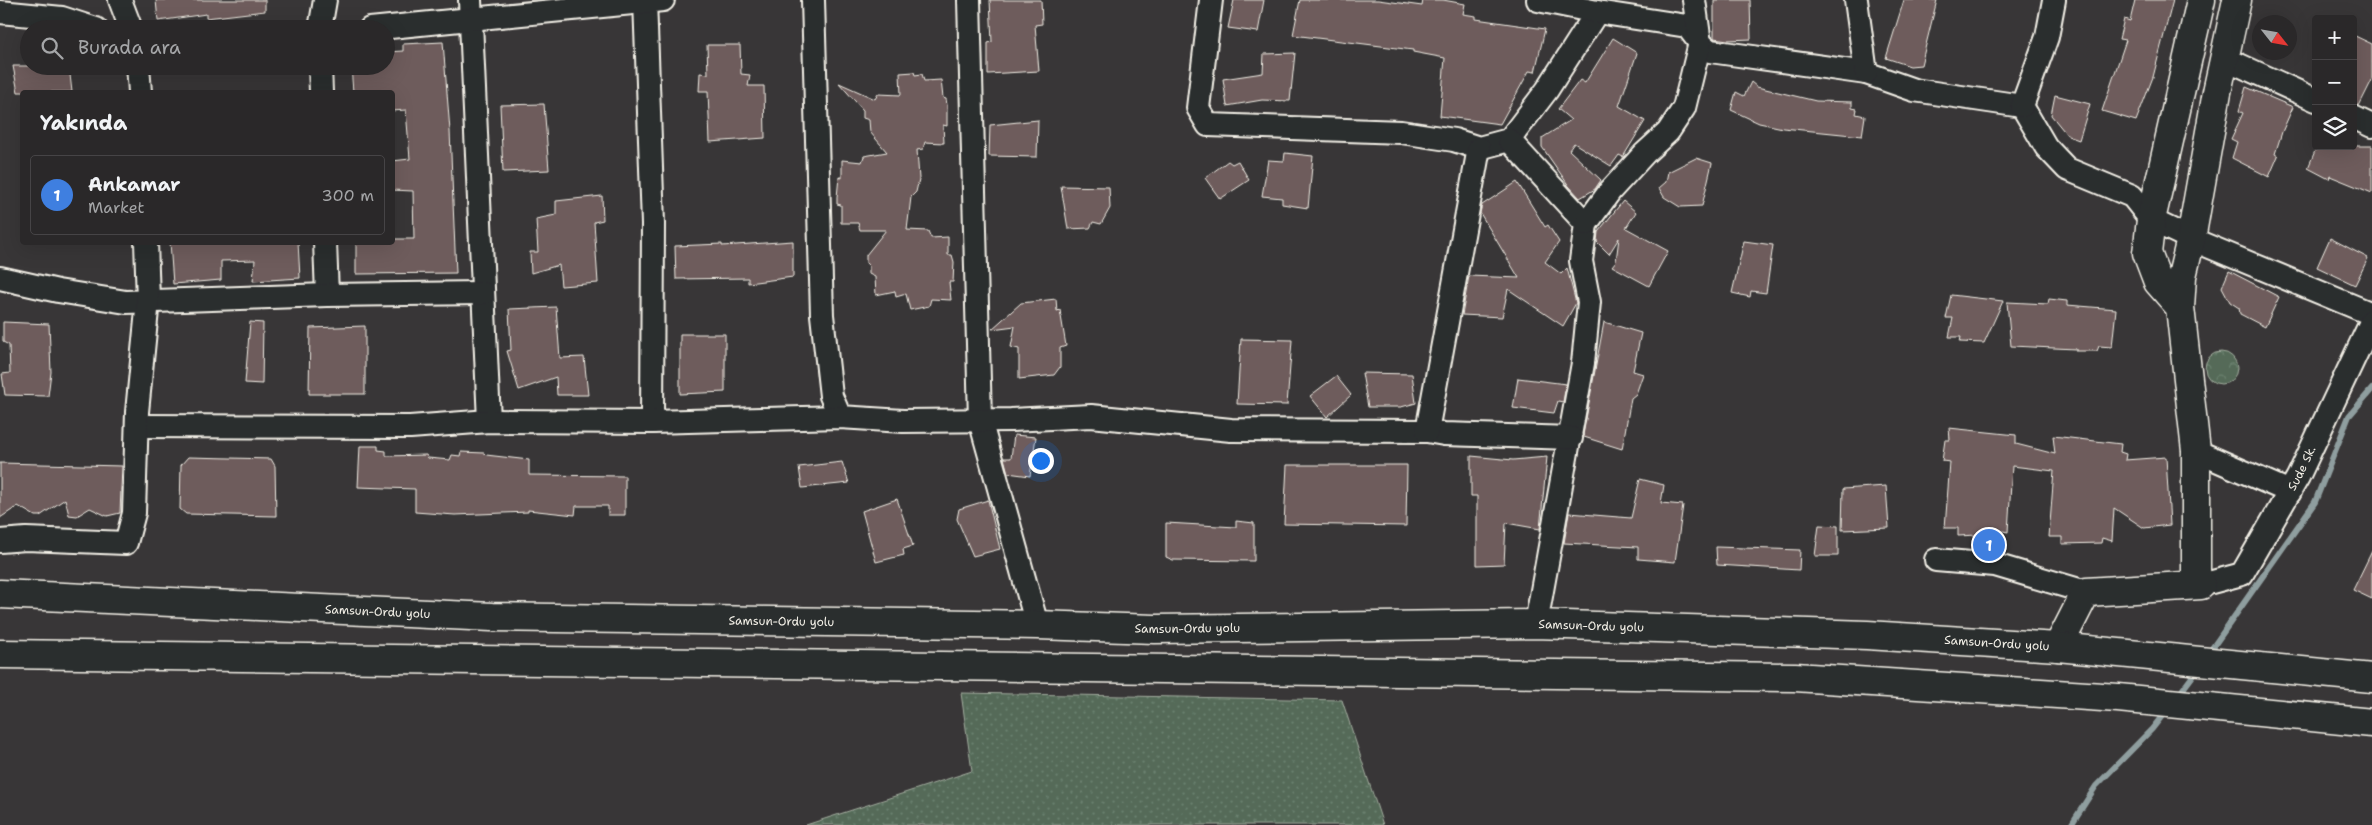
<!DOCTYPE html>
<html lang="tr">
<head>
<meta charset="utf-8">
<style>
  :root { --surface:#2a2829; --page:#323031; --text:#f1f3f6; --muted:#a5a6a8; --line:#464446; --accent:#8bbbb9 }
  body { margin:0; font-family:"Shantell Sans",sans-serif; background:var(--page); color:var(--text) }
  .controls { position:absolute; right:15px; top:15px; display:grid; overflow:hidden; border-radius:5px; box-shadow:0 5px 20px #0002 }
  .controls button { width:45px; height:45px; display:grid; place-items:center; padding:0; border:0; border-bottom:1px solid var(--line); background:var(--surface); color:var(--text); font:25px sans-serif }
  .compass { position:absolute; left:2252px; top:15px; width:45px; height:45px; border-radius:50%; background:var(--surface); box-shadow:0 5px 20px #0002; rotate:121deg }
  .you { position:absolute; left:1040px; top:460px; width:18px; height:18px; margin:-12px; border:4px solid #fff; border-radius:50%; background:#1a73e8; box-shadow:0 0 0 8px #1a73e833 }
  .badge { display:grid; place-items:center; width:32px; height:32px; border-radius:50%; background:var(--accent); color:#fff; font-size:16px; font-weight:700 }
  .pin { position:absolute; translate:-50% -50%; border:2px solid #fff; box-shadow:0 1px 5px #0006 }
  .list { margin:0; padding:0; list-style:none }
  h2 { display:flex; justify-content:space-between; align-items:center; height:65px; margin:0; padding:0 20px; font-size:21px }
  h2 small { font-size:16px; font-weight:400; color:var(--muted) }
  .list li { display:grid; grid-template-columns:32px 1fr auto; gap:15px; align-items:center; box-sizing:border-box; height:80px; margin:0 10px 10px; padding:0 10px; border:1px solid var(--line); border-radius:5px }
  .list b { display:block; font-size:19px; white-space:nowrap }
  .list p { margin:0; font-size:16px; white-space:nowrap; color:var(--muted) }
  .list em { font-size:16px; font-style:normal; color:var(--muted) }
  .icon { flex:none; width:28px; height:28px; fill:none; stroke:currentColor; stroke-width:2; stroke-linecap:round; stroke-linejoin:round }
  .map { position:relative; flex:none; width:2372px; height:825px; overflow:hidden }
  .search { position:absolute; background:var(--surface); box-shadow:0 5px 20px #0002; left:20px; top:20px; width:375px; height:55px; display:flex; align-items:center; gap:12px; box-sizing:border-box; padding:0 18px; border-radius:28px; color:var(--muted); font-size:19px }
  .panel { position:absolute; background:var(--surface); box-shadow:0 5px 20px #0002; left:20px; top:90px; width:375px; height:155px; border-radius:5px }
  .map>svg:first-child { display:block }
  .grass { fill:url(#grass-dots); stroke:#a4aea0 }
  .park { fill:url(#park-crowns); stroke:#a4aea0 }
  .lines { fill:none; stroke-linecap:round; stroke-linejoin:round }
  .stream { stroke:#8f9e9f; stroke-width:6 }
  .building { fill:#6e5b5b; stroke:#f4f1e8 }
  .minor-casing { stroke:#f4f1e8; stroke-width:26 }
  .tertiary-casing { stroke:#f4f1e8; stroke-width:31 }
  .trunk-casing { stroke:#f4f1e8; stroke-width:31 }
  .minor { stroke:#2a2d2e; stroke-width:22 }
  .tertiary { stroke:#2a2d2e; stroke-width:28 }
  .trunk { stroke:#2a2d2e; stroke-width:28 }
  .labels { text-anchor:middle; stroke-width:4.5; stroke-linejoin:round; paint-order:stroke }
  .street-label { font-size:12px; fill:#f4f1e8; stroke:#2a2d2e }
</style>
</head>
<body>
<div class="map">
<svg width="2372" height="825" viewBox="0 0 2372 825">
  <defs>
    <pattern id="grass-dots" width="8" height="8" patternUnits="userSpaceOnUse" patternTransform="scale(1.25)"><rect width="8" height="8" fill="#546b58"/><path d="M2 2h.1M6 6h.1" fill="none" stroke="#6d8170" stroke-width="1.8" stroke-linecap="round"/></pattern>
    <pattern id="park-crowns" width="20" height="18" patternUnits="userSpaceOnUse" patternTransform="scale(1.25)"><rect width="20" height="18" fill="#546b58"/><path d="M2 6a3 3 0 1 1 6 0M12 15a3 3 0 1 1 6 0" fill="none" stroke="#6d8170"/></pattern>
  </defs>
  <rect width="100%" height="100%" fill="#383637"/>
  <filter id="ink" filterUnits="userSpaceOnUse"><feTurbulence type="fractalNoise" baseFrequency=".02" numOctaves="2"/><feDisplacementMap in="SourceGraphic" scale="10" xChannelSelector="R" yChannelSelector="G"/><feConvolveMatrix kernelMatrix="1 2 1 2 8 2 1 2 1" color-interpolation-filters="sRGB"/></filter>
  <g filter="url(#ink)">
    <path class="grass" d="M961,693L1342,700L1383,825H806L972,771Z"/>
    <path class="park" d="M2205 368a16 16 0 1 1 32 0a16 16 0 1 1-32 0Z"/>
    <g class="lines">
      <path class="stream" d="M2208,654L2315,502L2349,416L2372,389
        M2177,697L2198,669
        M2071,825L2096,786L2152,729L2166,711"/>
    </g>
    <path class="building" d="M156,0H265V11L206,18V14L158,21Z
      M990,0H1041L1042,24L1035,25L1039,71L988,74V43L992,42Z
      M1234,0H1264L1258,32L1228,28Z
      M1300,0H1378L1422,6L1423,0H1443L1465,4L1463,14L1476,16V19L1545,29L1535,72L1529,71L1500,124L1440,116L1445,58L1413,52V50L1293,35Z
      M1714,0H1750L1751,39L1728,40L1714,38Z
      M1904,0H1937L1921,65L1910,66L1886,58Z
      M2135,0H2173L2153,77L2136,121L2102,111L2126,40L2119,39L2124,19L2130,21Z
      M2353,35L2372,44V80L2359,106L2353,104Z
      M1613,38L1637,53L1619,106L1645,121L1623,157L1619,155L1611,166L1574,143L1569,150L1601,180L1595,189L1580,198L1569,186L1542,147V138L1571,120L1558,109L1580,80L1585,83Z
      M443,42L450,131L456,273L356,274V242H392V239H414L413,191L392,190V161L410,159L406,110L392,111V92H353L351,66H386V52L403,51V44Z
      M707,45H740L741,74L750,75L748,86H764L765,138L710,142L708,91H699L700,73L708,74Z
      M1295,53L1290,101L1262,100L1227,106L1223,79L1263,73L1264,54Z
      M13,66H69L72,92H18Z
      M914,72L915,75L922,74L924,81L941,80L943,98L946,99L947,105V126L943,125L944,143L925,142L923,149L917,150L919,179L916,192L911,197L907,230L928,231L931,238L948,237V255H952L954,262L953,282H949L951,300L931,299L929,306L910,310L906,294L896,297L895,291L876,295L875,277L869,274V266L866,263V255L886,230H860L858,223H841V205L837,204V197L839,177L842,178V160L862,162L864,156L887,152L870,132L869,120L863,118V110L839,83L875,99L878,94L901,95L900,73Z
      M1751,82L1757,87L1816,101L1852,102V108L1857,109L1856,114L1865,116L1862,136L1783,128L1759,123L1731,110L1736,92L1744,96Z
      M2246,87L2293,107L2282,132L2275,154L2278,156L2269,177L2232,158L2237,142L2231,139L2243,113L2239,111Z
      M2055,95L2090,104L2079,140L2068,136L2051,115Z
      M544,104L549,170L503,172L500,105Z
      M1038,120L1037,157L989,156L990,125Z
      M2317,146H2372V193L2330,176L2329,179L2308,168Z
      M1285,153L1313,156L1308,208L1282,204V198L1262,196L1268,160L1284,161Z
      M1696,158L1712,163L1702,206L1680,207L1664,197L1659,188L1666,182L1668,172Z
      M1228,161L1232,164L1238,161L1249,180L1220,199L1205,178Z
      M1517,182L1545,227L1548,225L1559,242L1545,262L1561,274L1567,268L1576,303L1563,326L1508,289L1502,317L1462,315L1469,276L1519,278L1480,213L1482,205Z
      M1061,186L1109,187L1110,208L1101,224L1093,222L1090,228L1068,229Z
      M602,196L603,220L594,222L598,283L561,286L559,265L531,273L530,252H538L536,219L556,215V201Z
      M1623,201L1636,212L1626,228L1668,251L1649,286L1612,266L1616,261L1619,238L1609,254L1597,242L1598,232Z
      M2330,238L2368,258L2355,285L2317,267Z
      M793,241V277L748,283V278L676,279L675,246L722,244V246Z
      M1744,241L1773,245L1766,293L1751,291L1750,297L1732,293Z
      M170,242H298L300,278L253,281L255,260L221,261V280L173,284Z
      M2229,271L2279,297L2265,327L2240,314L2239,308L2230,302L2222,287Z
      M1951,295L2003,301L1984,343L1960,342L1961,337H1949L1953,318H1946Z
      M1056,299L1057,311L1060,310L1066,346L1060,348V367L1054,375L1019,379V349L1011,347L1015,326L992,329L1021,303Z
      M2049,299L2067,301V305L2116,309L2112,347L2099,346L2097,351H2076V349L2011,346L2007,302L2048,304Z
      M556,307L560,358L584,357L588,395H557L556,377L519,390L507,351L511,350L509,309Z
      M3,322L49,324L51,372L48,396L5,395L2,374L10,373L9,345L3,342Z
      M250,322L263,323L262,384L245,383Z
      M1604,322L1641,333L1633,371L1643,374L1636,394L1631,398L1622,449L1584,437L1583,435Z
      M365,326V394H309L310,328Z
      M680,334H725V392L680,394Z
      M1241,339L1292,340L1287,405L1237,404Z
      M1362,373L1412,374L1416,403L1401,407H1368Z
      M1336,376L1351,395L1327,417L1310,396Z
      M1518,378L1566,384L1563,402L1558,401L1554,413L1513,408Z
      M1949,428L2016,435V444L2055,454L2053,436L2121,444L2120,452L2126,454L2125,460L2166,457L2170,525L2144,528L2114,508L2112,541L2102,538L2101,543L2062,544V537H2049L2054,471L2012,466L2008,532L1998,530L1997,534L1958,536V528H1945L1950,462L1942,461L1945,440H1950Z
      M1014,435L1036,437L1030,476L1008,473L1004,458H1011Z
      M360,446H378V450L386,451V456L426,455L428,458L450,460L452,455L460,456L461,452L484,453L486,455L529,460V475L625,476V515H608V506H576L575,515L528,510V512L455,515L415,512V489L358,487Z
      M1471,456L1513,460L1547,457L1540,529L1506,523L1504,564L1477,565V496H1471Z
      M188,457L271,459L275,466L276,516L186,514L180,509L181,465Z
      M842,462L849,483L802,488L799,467Z
      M0,463L122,466L120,513L107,516L90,508L77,516L69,515L65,499L40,516H35L18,506L0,518Z
      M1287,465H1407L1406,526L1284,524Z
      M1640,479L1664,485L1661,503L1683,505L1675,562L1638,559V547L1564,543L1569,513L1631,518Z
      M1886,486L1889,528L1842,530L1843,489Z
      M897,499L913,546L903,549L904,555L876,562L862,511Z
      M988,500L1000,549L973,556L957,519L959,509Z
      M1236,521L1254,523V561L1173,560L1166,557V523L1236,527Z
      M1819,525L1838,526V556H1815Z
      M1716,547L1800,550L1799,570L1717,565Z
      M2372,551V599L2353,590Z"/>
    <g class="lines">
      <defs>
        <g id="minor">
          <path d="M120,0L131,29"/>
          <path d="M470,0L489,421"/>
          <path d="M645,0L653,224L652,422"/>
          <path d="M813,0L822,315L831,396L840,417"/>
          <path d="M969,0L980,420L1037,625"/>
          <path d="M1211,0L1198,108L1208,125L1401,132L1454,140L1479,148L1509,140L1547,90L1597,12"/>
          <path d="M1538,0L1597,12L1687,26L1700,43L1710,51L1866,73L1914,90L2022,106L2046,147L2067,169L2132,196L2151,220L2191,239L2372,314"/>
          <path d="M1856,0L1866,73"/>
          <path d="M0,12L62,18L96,29"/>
          <path d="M320,29L325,0"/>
          <path d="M370,29L663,0"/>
          <path d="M2224,58L2316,100"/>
          <path d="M138,66L140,92"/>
          <path d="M320,66L321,92"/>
          <path d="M2022,106L2047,37L2054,0"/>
          <path d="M2353,117L2372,126"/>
          <path d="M1509,140L1586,224L1581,261L1589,302L1583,363L1536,624"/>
          <path d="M1586,224L1610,191L1645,153L1668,132L1684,108L1700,43L1694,0"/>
          <path d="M325,242L327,295"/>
          <path d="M0,278L58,291L126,302L327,295L483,293"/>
          <path d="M137,426L410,427L489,421L652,422L840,417L903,421L1011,420L1091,416L1231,430L1427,431L1444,434L1571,438"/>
          <path d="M1427,431L1479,148"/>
          <path d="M2196,451L2290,492"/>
          <path d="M0,541L26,539L126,543L134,513L137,412L148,300L146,242"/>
          <path d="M1936,560L1995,565L2086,592"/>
          <path id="s1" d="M2201,585L2242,574L2298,477L2372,320"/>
        </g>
        <path id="tertiary" d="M2180,307L2158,282L2147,253L2151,220L2201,0
          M2058,647L2086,592L2201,585L2196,573V451L2180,307L2182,276L2191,239L2217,92L2237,0"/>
        <g id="trunk">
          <path id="s2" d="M0,594L492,617L1037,625L1155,629L1536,624L1867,635L2058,647L2372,678"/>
          <path d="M0,654L1795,677L2118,698L2372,723"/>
        </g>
      </defs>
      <use href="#minor" class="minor-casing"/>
      <use href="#tertiary" class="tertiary-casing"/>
      <use href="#trunk" class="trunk-casing"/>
      <use href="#minor" class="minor"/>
      <use href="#tertiary" class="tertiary"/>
      <use href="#trunk" class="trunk"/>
    </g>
  </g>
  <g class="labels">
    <g class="street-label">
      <text dy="4" stroke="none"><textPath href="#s1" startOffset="164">Sude Sk.</textPath></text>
      <text dy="4" stroke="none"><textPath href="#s2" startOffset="378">Samsun-Ordu yolu</textPath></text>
      <text dy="4" stroke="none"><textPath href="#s2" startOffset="782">Samsun-Ordu yolu</textPath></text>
      <text dy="4" stroke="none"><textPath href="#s2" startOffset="1592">Samsun-Ordu yolu</textPath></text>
      <text dy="4" stroke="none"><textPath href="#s2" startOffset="1188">Samsun-Ordu yolu</textPath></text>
      <text dy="4" stroke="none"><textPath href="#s2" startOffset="1998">Samsun-Ordu yolu</textPath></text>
    </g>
  </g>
</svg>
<div class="controls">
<button>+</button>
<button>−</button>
<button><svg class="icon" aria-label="layers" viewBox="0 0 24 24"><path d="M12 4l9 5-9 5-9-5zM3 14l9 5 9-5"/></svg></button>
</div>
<svg class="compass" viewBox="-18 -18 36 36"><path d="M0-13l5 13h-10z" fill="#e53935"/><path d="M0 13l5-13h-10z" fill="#a5a6a8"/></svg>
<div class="you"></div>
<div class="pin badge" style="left:1989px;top:545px;background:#3f7fe0">1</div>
<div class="search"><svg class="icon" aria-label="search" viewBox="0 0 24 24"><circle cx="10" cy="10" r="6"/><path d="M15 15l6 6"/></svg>Burada ara</div>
<section class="panel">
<h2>Yakında<small></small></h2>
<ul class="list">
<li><span class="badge" style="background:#3f7fe0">1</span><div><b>Ankamar</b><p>Market</p></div><em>300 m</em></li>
</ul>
</section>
</div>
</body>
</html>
